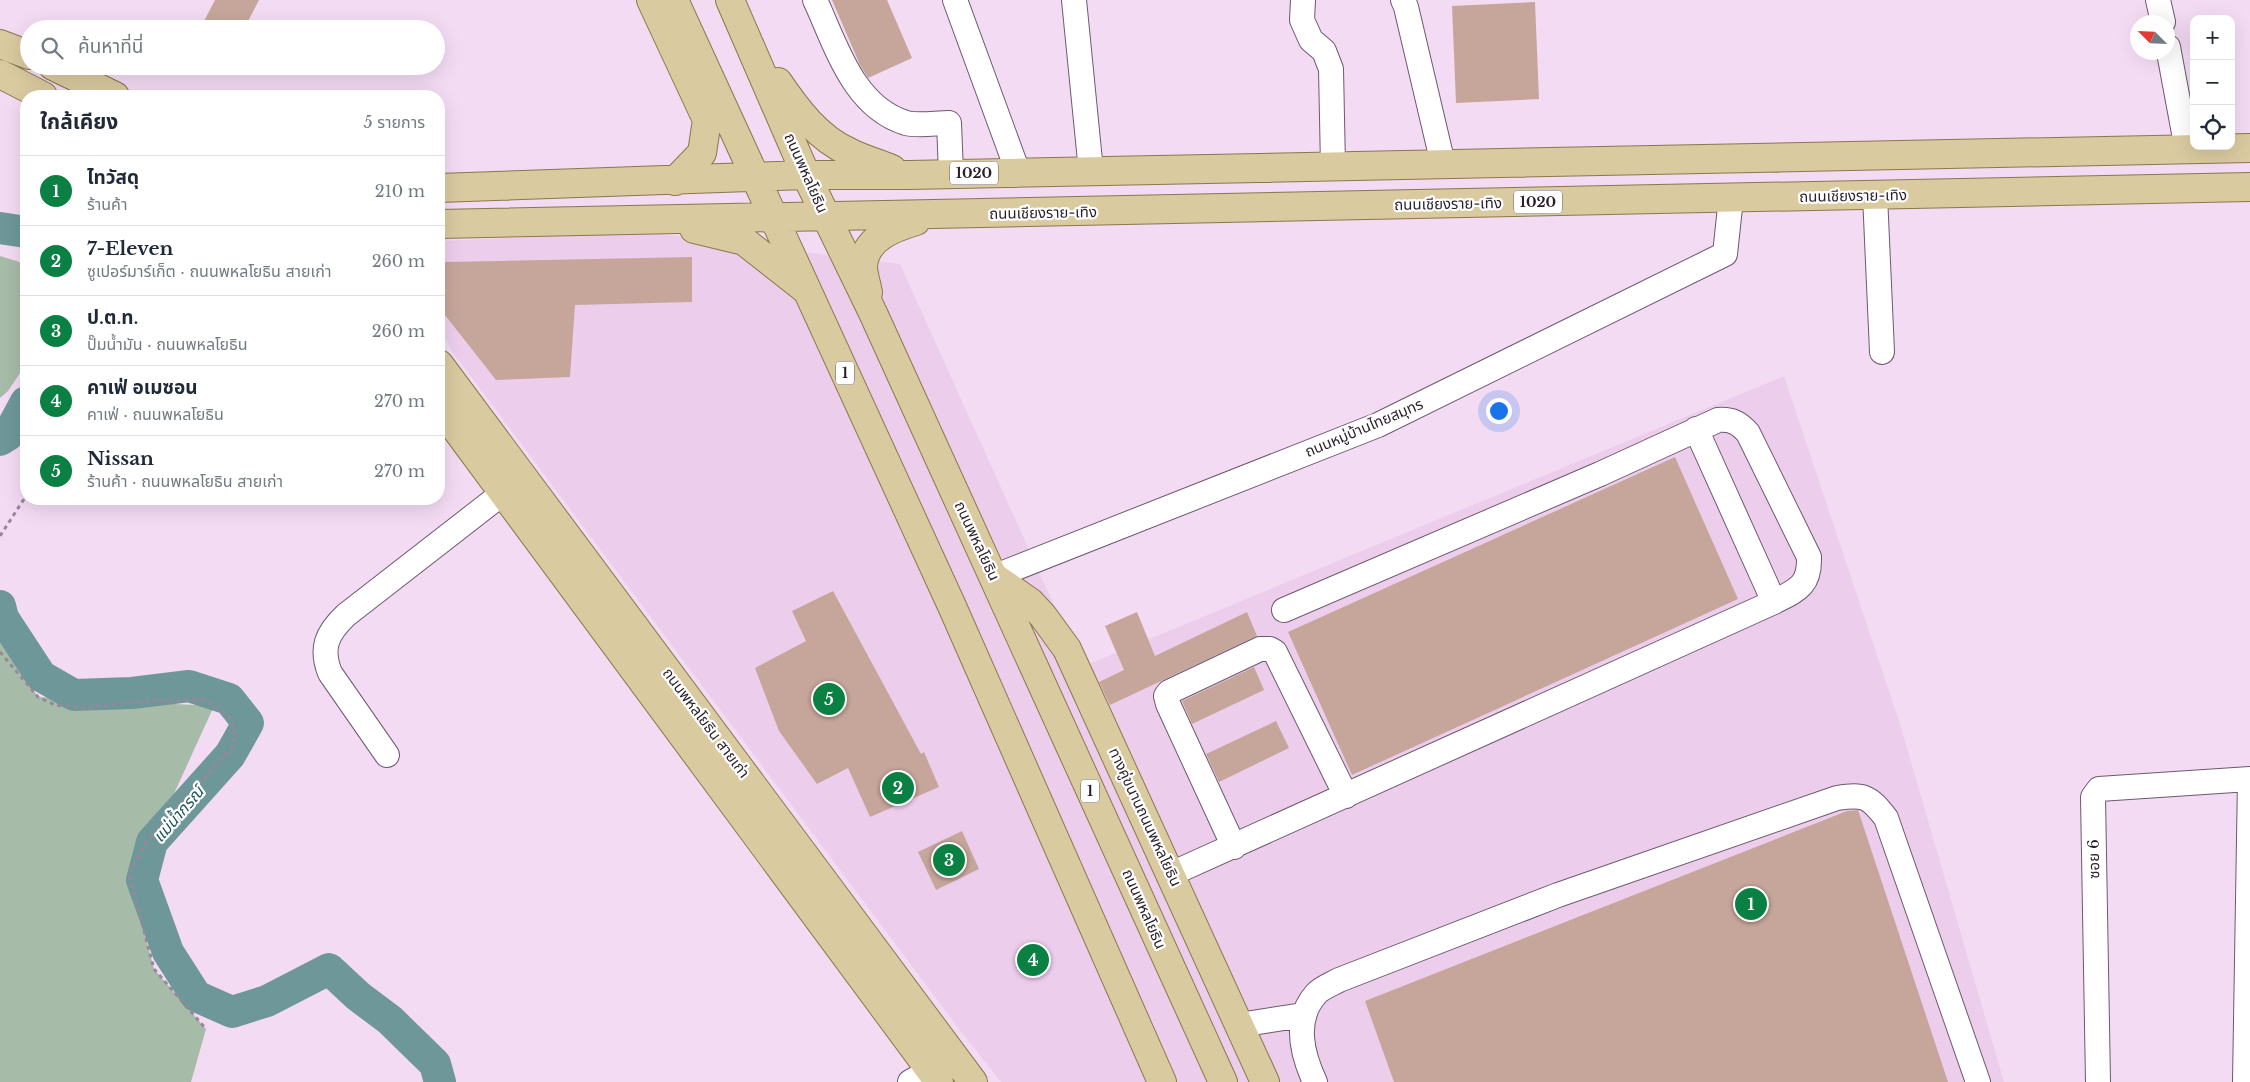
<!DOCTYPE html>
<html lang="th">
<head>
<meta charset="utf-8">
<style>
  :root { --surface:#fff; --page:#f2f2f3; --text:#1f2937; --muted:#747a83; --line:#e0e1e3; --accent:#0b8043 }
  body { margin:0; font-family:"Libre Baskerville","Noto Sans Thai",serif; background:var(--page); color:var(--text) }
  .controls { position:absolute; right:15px; top:15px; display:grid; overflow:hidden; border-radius:10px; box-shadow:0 5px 20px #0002 }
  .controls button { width:45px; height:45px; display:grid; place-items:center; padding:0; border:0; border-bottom:1px solid var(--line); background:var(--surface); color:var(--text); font:25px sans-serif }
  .compass { position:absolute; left:2130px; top:15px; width:45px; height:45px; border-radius:50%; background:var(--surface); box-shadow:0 5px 20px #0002; rotate:294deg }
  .you { position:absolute; left:1498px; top:410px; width:18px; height:18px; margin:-12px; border:4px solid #fff; border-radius:50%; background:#1a73e8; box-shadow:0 0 0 8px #1a73e833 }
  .badge { display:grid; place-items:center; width:32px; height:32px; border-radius:50%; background:var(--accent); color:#fff; font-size:16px; font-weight:700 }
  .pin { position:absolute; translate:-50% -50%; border:2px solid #fff; box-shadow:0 1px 5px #0006 }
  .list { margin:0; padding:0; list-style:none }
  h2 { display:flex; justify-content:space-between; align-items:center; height:65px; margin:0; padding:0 20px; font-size:21px }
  h2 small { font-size:16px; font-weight:400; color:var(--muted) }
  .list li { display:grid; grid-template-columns:32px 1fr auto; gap:15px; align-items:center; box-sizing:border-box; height:70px; padding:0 20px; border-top:1px solid var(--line) }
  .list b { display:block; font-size:19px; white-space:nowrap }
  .list p { margin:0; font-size:16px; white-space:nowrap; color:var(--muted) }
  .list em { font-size:16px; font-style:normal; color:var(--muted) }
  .icon { flex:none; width:28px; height:28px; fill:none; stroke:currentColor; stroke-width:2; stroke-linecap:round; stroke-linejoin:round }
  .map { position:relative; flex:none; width:2250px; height:1082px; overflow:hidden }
  .search { position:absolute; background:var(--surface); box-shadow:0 5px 20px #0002; left:20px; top:20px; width:425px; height:55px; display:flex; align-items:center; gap:12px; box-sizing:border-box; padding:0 18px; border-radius:28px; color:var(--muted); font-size:19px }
  .panel { position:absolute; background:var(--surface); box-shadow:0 5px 20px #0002; left:20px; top:90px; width:425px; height:415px; border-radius:20px }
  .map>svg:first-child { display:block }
  .built { fill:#ecceec }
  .green { fill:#a7bca8 }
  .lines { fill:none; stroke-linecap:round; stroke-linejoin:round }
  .river { stroke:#6e9799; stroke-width:32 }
  .building { fill:#c6a69a }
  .minor-casing { stroke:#6d596e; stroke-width:26 }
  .major-casing { stroke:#8b774c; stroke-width:30 }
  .path { stroke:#998799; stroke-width:3; stroke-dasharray:4 4; stroke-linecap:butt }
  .minor { stroke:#fff; stroke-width:24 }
  .major { stroke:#dacaa0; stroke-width:28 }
  .labels { text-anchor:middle; stroke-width:4.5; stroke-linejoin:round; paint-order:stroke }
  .shield { fill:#fff; stroke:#686268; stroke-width:1 }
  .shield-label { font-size:14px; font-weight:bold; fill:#281f28 }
  .street-label { font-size:15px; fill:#281f28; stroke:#fff }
  .water-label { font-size:16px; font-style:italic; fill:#1b565a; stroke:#fff }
</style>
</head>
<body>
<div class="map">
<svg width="2250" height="1082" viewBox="0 0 2250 1082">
  <rect width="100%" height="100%" fill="#f3dbf4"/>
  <path class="built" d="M646,232L900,264L1082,667L1784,376L1900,724L2004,1082H1001L959,1029L451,350L439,324V241Z"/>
  <path class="green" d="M0,256L26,264V364L8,391L0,398Z
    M0,638L38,697L214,706L152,842L129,874L154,969L206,1029L191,1082H0Z"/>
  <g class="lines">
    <path class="river" d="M0,228L26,232
      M0,440L8,435L26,402
      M0,606L3,618L41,676L74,695L132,693L189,686L229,699L248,723L230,755L152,842L142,880L168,952L196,996L232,1012L267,1001L329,969L358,996L390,1020L435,1064L440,1082"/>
  </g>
  <path class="building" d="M215,0H259L244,29H200Z
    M832,0H887L912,58L868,78L860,65Z
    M1535,2L1539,99L1456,103L1452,6Z
    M692,257V302L575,305L570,377L496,380L445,315L444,262Z
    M1675,457L1738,599L1352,775L1288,632Z
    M833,591L921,754L924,752L939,787L870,817L848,768L817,784L779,731L755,668L806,641L792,611Z
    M1137,612L1155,656L1247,612L1257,636L1110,705L1099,682L1124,670L1105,626Z
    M1254,667L1264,690L1192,724L1182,701Z
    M1276,721L1289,748L1219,782L1206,754Z
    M1858,810L1948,1082H1394L1365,1001L1847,811Z
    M962,831L979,869L936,890L918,852Z"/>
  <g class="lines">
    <defs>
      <path id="minor" d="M815,0C836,45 853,107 906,123C918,126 936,123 949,123L951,173
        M955,0L1018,172
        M1074,0L1091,171
        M1303,0L1302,20L1311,40L1324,51L1331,69L1333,166
        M1403,0L1406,7L1443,164
        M2158,0L2163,22
        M2168,47L2187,149
        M1875,195L1882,352
        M1696,429L1774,602
        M993,577L1378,425L1725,254L1731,198
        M387,755L330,673C320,648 327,633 346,615L503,493
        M1234,847L1168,704L1166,696L1169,692L1260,649H1270L1275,652L1346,796
        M1171,874L1774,602C1797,590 1810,586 1809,557L1748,433C1739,423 1732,419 1718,420L1600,474L1284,610
        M1239,1025L1303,1015
        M910,1082L946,1061
        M1315,1082C1302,1054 1293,1020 1316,994C1321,988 1332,984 1339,980L1558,895L1837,798C1864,794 1869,796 1886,818L1978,1082
        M2098,1082L2093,797L2099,789L2250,779L2245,1082"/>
      <path id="major" d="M651,0L707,120L702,153L675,181
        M674,0L951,604L1162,1082
        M730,0L806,175L873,313L1223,1082
        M0,44L29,55
        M53,66L115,96
        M0,74L43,96
        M778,82C797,110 818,138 849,152C862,159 878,163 892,169
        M439,188L806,175H909L2250,148
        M439,224L2250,187
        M694,229L744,241L805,289
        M868,293C867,285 863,275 863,266C865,238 893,228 916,221
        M439,364L973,1082
        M439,406L939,1082
        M994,577L1030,602L1043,616L1067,649L1265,1082"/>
    </defs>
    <use href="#minor" class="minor-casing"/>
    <use href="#major" class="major-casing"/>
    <path class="path" d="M0,536L26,496
      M0,652L38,697L55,705L80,708L143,701L204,700L224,712L235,728L232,748L146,843L129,874L154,969L206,1029"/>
    <use href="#minor" class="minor"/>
    <use href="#major" class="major"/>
  </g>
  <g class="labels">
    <g class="shield">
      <rect x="950" y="161.5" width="48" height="23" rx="4"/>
      <rect x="1514" y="190.5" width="48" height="23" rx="4"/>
      <rect x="836" y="361.5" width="18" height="23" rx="4"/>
      <rect x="1081" y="779.5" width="18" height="23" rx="4"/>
    </g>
    <g class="shield-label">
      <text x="974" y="178">1020</text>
      <text x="1538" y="207">1020</text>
      <text x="845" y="378">1</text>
      <text x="1090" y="796">1</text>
    </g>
    <g class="street-label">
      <text transform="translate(806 173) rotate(66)" y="5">ถนนพหลโยธิน</text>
      <text transform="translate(1853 196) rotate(-1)" y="5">ถนนเชียงราย-เทิง</text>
      <text transform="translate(1448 204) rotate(-1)" y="5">ถนนเชียงราย-เทิง</text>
      <text transform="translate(1043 213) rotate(-1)" y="5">ถนนเชียงราย-เทิง</text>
      <text transform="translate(1364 428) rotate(-23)" y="5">ถนนหมู่บ้านไทยสมุทร</text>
      <text transform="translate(977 541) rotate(65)" y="5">ถนนพหลโยธิน</text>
      <text transform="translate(706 723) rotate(53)" y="5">ถนนพหลโยธิน สายเก่า</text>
      <text transform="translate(1145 817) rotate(65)" y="5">ทางคู่ขนานถนนพหลโยธิน</text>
      <text transform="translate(2094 859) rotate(-91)" y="5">ซอย 6</text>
      <text transform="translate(1144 909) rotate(66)" y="5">ถนนพหลโยธิน</text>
    </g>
    <g class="water-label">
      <text transform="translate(178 814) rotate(-49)" y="6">แม่น้ำกรณ์</text>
    </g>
  </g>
</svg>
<div class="controls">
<button>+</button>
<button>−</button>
<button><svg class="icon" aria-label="locate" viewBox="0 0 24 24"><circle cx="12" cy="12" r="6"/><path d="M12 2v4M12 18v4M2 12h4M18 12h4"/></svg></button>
</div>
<svg class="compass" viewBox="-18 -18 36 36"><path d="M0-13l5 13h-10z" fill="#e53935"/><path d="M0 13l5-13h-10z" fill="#747a83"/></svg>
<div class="you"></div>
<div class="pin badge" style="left:1751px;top:904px">1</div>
<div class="pin badge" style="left:898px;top:788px">2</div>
<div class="pin badge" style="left:949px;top:860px">3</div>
<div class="pin badge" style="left:1033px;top:960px">4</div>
<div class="pin badge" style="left:829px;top:699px">5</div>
<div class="search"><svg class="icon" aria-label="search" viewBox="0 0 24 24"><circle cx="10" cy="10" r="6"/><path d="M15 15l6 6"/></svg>ค้นหาที่นี่</div>
<section class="panel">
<h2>ใกล้เคียง<small>5 รายการ</small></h2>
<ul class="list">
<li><span class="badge">1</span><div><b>ไทวัสดุ</b><p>ร้านค้า</p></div><em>210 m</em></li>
<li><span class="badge">2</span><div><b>7-Eleven</b><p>ซูเปอร์มาร์เก็ต · ถนนพหลโยธิน สายเก่า</p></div><em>260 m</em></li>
<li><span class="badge">3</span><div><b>ป.ต.ท.</b><p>ปั๊มน้ำมัน · ถนนพหลโยธิน</p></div><em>260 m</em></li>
<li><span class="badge">4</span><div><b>คาเฟ่ อเมซอน</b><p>คาเฟ่ · ถนนพหลโยธิน</p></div><em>270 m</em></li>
<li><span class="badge">5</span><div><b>Nissan</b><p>ร้านค้า · ถนนพหลโยธิน สายเก่า</p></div><em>270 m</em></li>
</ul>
</section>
</div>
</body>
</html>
